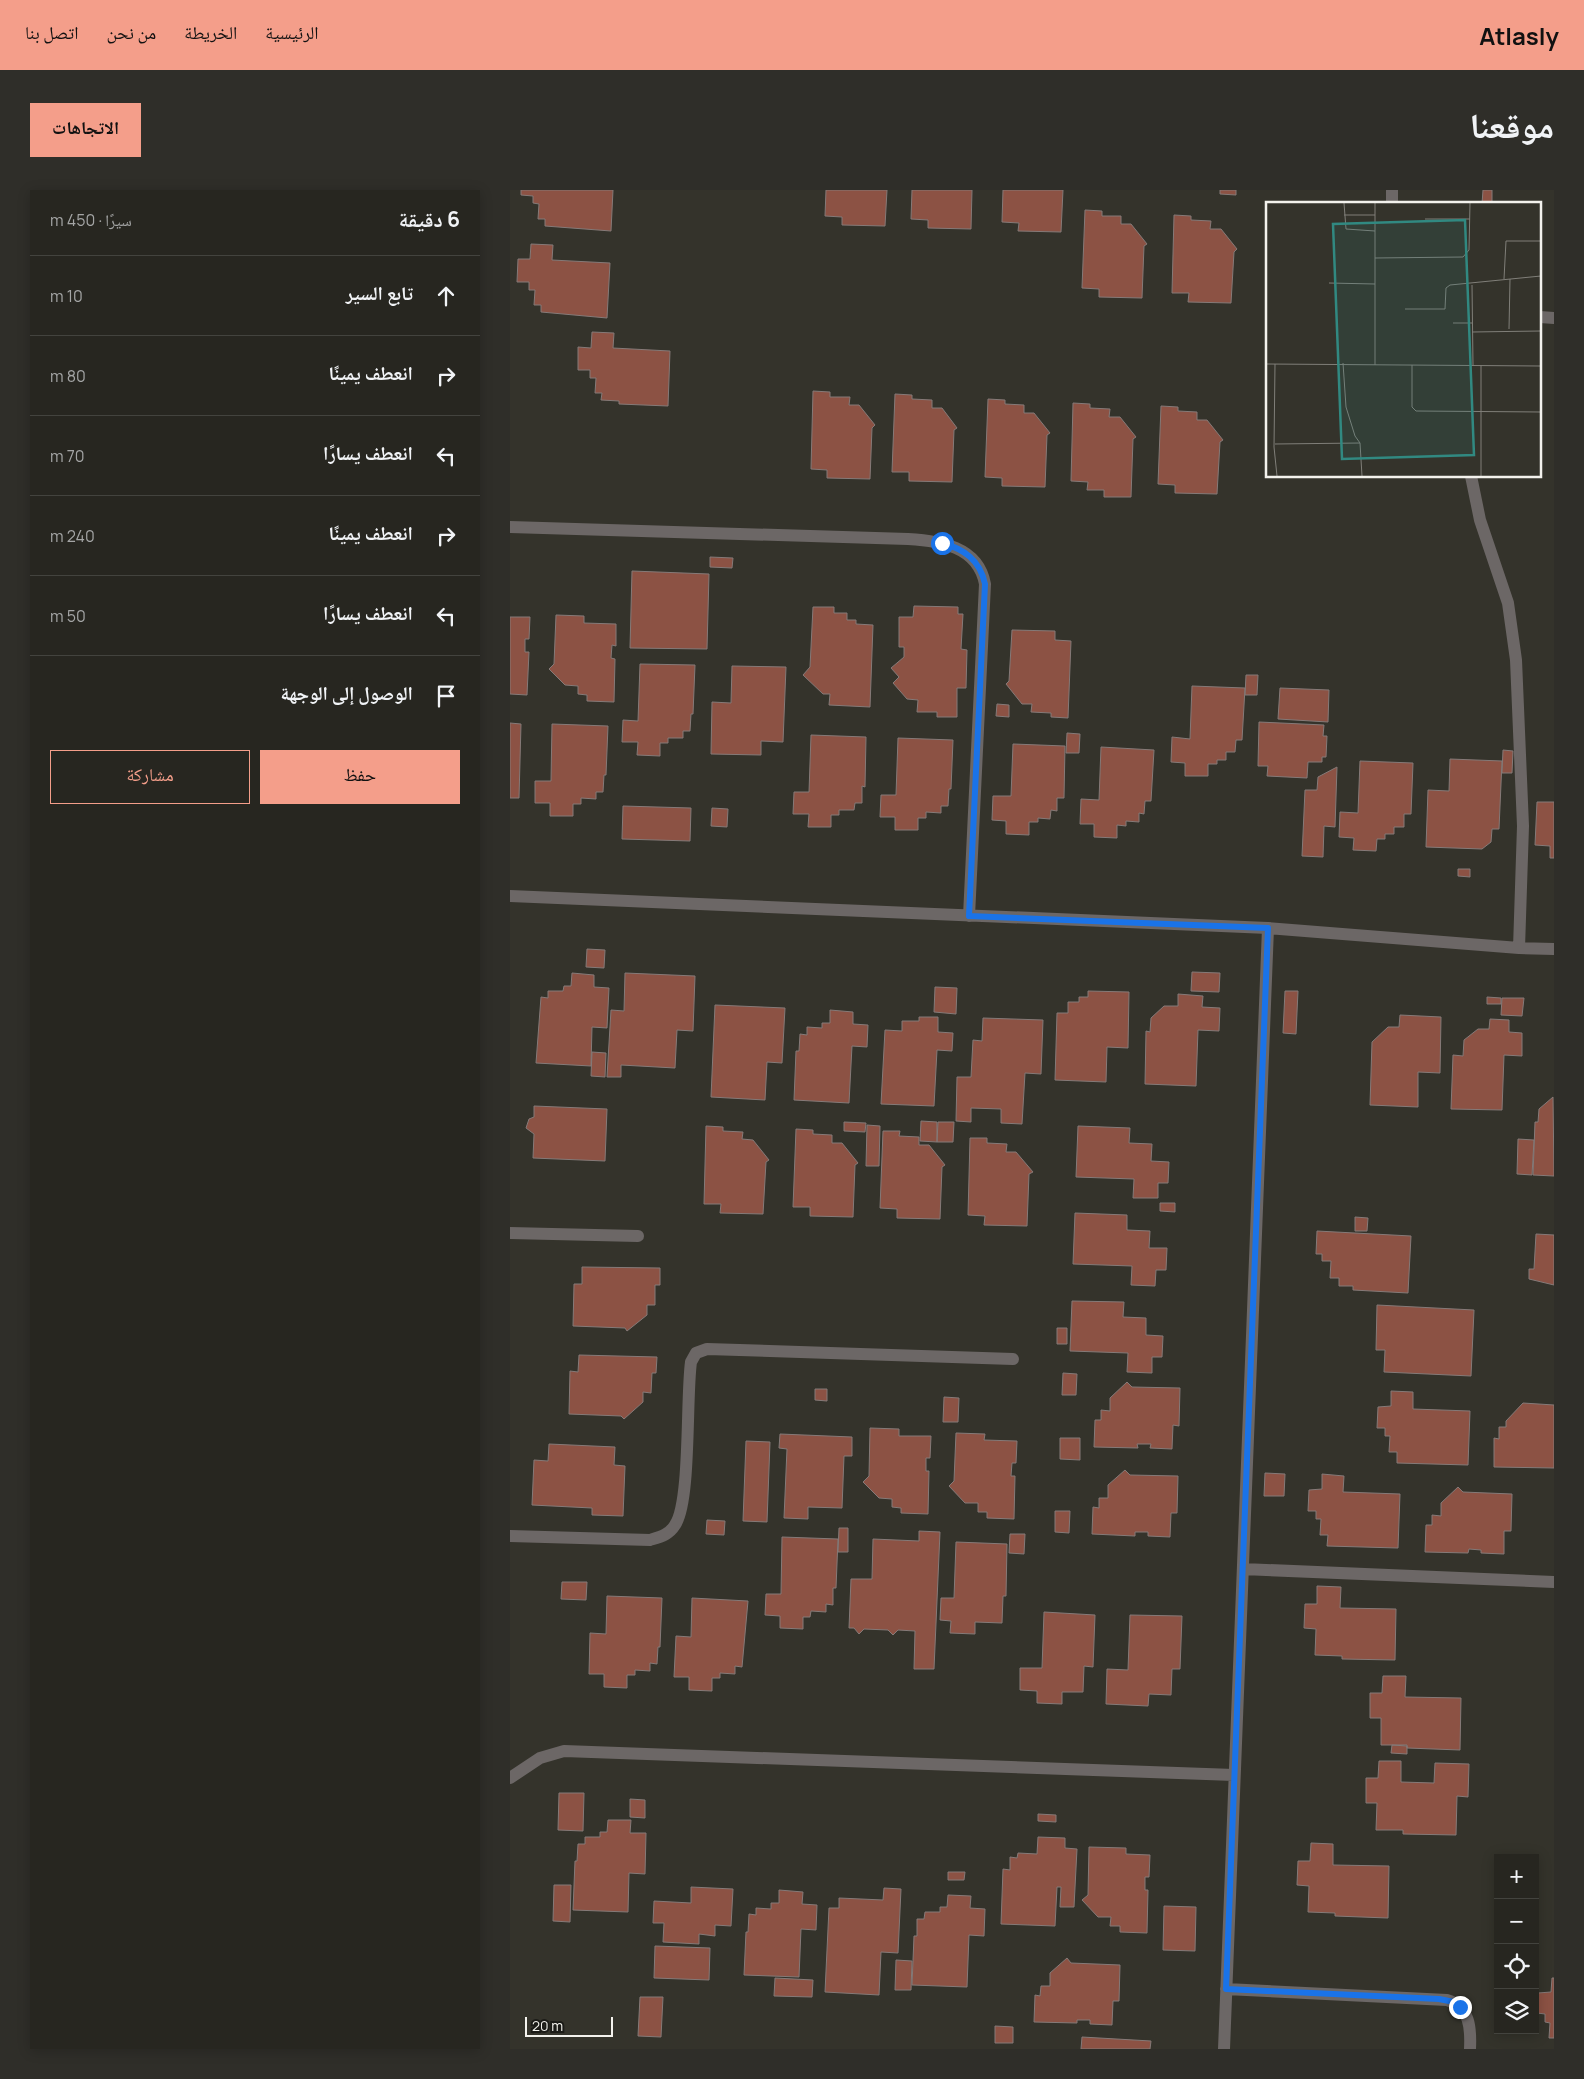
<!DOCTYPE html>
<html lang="ar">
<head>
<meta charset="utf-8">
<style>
  :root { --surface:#272620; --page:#2f2e29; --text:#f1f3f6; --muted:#a4a5a5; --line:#43433e; --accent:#f49e8a }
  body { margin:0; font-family:Manrope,"Noto Naskh Arabic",sans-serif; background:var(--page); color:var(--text); direction:rtl }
  .controls { position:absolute; right:15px; bottom:15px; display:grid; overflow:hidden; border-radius:0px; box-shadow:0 2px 12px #0003 }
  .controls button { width:45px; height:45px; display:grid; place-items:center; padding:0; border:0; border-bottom:1px solid var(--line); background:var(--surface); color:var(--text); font:25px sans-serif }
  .scale { position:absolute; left:15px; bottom:12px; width:88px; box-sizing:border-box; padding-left:5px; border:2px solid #f3f2ed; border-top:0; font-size:14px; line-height:18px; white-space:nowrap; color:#f3f2ed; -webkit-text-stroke:4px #1b1b17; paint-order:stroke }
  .stop { position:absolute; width:15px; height:15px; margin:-11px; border:4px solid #1a73e8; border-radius:50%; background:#fff }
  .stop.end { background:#1a73e8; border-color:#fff; box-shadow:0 1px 5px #0008 }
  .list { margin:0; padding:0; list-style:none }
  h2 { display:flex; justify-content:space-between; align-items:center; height:65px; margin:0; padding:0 20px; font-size:21px }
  h2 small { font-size:16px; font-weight:400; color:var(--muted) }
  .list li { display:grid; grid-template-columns:32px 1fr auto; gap:15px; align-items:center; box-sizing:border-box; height:80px; padding:0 20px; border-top:1px solid var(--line) }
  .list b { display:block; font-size:19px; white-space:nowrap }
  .list em { font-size:16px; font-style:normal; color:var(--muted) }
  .actions { display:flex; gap:10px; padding:15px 20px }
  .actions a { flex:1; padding:11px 0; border:1px solid var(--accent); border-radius:0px; text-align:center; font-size:18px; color:var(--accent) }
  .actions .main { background:var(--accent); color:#111 }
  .icon { flex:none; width:28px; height:28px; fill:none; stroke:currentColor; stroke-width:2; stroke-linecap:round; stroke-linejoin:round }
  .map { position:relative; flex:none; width:1044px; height:1859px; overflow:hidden; direction:ltr; border-radius:0px }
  header { display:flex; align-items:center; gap:30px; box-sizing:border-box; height:70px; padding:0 25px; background:var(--accent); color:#111 }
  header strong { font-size:24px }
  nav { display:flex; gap:28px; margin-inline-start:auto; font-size:18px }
  .intro { display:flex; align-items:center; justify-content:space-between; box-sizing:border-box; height:120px; padding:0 30px }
  h1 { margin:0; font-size:35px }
  .button { padding:12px 22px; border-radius:0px; background:var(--accent); color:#111; font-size:18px; font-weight:700 }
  main { display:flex; gap:30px; padding:0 30px }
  aside { flex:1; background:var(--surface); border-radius:0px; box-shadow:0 2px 12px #0003 }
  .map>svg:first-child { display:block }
  .building { fill:#8c5244; stroke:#857a78 }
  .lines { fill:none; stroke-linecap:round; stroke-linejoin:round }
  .street { stroke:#6c6766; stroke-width:12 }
  .route { stroke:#1a73e8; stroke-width:6 }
  .inset-road { fill:none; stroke:#807f79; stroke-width:1 }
  .view { fill:#318981; fill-opacity:0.15; stroke:#318981; stroke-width:2.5 }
  .inset-edge { fill:none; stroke:#f3f2ed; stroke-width:2.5 }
</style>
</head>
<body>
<header>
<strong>Atlasly</strong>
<nav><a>الرئيسية</a><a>الخريطة</a><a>من نحن</a><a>اتصل بنا</a></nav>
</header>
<div class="intro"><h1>موقعنا</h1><a class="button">الاتجاهات</a></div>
<main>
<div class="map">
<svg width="1044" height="1859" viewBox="0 0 1044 1859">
  <rect width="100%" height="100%" fill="#34332b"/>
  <path class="building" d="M11,0H103L101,41L35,36V29H28L29,14L23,13V6L11,5Z
    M316,0H377L375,36L332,35V27L315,26Z
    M402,0H462L461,39L418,38V30L401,29Z
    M493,0H553L551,42L508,41L509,33L492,32Z
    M710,0H726V5L710,4Z
    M973,0H982V14H972Z
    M575,20L592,21V26H611V34H621L637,54L634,56L632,108L589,107V99L572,98Z
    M664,25L681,26V30L701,31L700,39H711L727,59L724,62L721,113L678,112L679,103H662Z
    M21,54L43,55L42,70L100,73L97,128L31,122V115H24L25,100H19V92H7L8,69H20Z
    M82,142L104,143L103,158L160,161L158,216L109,214V211L91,210L92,203H85L86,188H80V180H68V157L81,158Z
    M303,201L320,202V207H340L339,215H349L365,235L362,238L360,289L317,288V280L301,279Z
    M385,204L402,205V209L422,210V218H432L447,238L444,240L442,292L399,291V282H382Z
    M478,209L495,210V214L514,215V223H524L540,243L537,245L535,297L492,296V288L475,287Z
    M563,213L580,214V218L600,219L599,227H610L626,247L623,249L621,307H594V300H577L578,292L561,291Z
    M651,216L668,217V221L687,222V230H697L713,250L710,252L707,304L665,303V295L648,294Z
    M200,367L223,368L222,378L200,377Z
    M122,381L199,384L197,459L120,458Z
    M404,416L448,417V424H453L451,459L457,460L456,498H447V527H427V522H407L408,510L397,509L383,493L389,487L381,478L394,467V457H389V427H403Z
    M303,417H324V423H337V430H346V434L363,435L360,517L319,515L320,504H313L293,485L300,477Z
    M46,425L74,426V433L106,434V456L102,455L101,468L105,469L104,512L77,511V505L68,504V496L55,495L39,479L44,474Z
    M0,427H20L19,449H15V462H19L17,505L0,504Z
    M502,440L545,441V450L561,451L558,528L541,527V523L521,522L522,514H512L496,494L499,491Z
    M130,474L185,475L183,524H181L180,541H173V548H158V553H150V566L127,565L128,552H112L113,530L128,531Z
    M222,476L276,477L273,552L251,551V565L201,564L202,512L221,513Z
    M736,485H748L747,505H735Z
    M682,496L735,498L732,550H726L725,562H716V570H707V574H698V586H675V573L661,572L662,547L680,549Z
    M770,498L819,500L818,532L768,529Z
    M487,514L499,515V527L486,526Z
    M749,532L814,535L813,546H817L816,567H812V572H798L797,588L757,586L758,576H748Z
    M0,533L11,534L9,608H0Z
    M42,534L98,536L96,585H94L93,602H86V609L71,608V614H63V626H40V613H25V591H41Z
    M557,543L570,544L569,563H556Z
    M301,545L356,547L355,597L352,596V613H345L344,620H329V625H321V637H298L299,624H283L284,602H299Z
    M388,548L443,550L441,599H439L438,616H431V623L416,622V628H408V640H385V627H370L371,605H386Z
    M503,554L555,556L554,608H547V621L541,620L540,629L528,628V632H519V645L496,644V631L482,630L483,606H501Z
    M591,557L644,560L641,611H635L634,624L629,623V632L616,631V636L607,635V648L584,647V634H570L571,609L589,610Z
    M993,560L1003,561L1002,583H992Z
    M940,569L992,571L989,639H982L981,652L972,659L916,657L918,600L939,601Z
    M850,571L903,573L901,624H894V637H884V644H875V649H867L866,661L843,660L844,648L829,647L830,622L848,623Z
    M827,577L825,637L814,636L813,667L792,666L795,600H807L808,587Z
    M1027,612H1044V668H1040V656L1025,655Z
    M113,616L181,618L180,651L112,649Z
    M202,618L218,619L217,637L201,636Z
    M948,679H960V687L948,686Z
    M77,759L95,760L94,778L76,777Z
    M682,782L710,783L709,802L681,801Z
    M62,783L84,785V797L99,798L97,838L82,837L81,876L26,873L31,807L38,808V801H53L54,796H61Z
    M115,783L185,786L183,841L167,840L165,878L111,875V887H97L101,820L114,821Z
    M425,797L447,798L446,824L424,822Z
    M578,801L619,802L618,858L597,857L596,892L545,890L547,823H558V812H569V807H578Z
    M775,801H788L786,844L773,843Z
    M668,804L693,806L692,817L710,818L709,841L688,840L686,896L635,894L636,841L640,842L641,828L654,816H668Z
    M977,807L991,808V814H977Z
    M992,808H1014L1012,826L991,825Z
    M205,815L275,818L272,873L257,872L255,910L201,907Z
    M320,820L343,822V834L358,835L357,857L342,856L339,913L284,910L286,861H289L290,844L297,845V837L312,838V833H320Z
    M890,825L931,827L930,883L908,882V917L860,915L862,852L878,837H889Z
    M409,827H428V842L443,843L442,861L427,860L424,916L371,914L375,840L392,841V831H409Z
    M473,828L533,830L531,884L515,883L512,934L491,933V919L461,918V932L446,931L447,887H461L463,850L472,851Z
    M980,829L999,830V842L1012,843V866L994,865L992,920L941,919L943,865L953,866L954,850L968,839H979Z
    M82,862L96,863L95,887L81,886Z
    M1043,907L1044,986L1023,985L1025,932H1028L1029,919Z
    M24,916L97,919L95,971L23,968L24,944L16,938L19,929L24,927Z
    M411,931L427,932V952L410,951Z
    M334,932L356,933L355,942L334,941Z
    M428,932H444L443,952H427Z
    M357,935L370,936L369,976H356Z
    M196,936L213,937V941L233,942L232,949L243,950L259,970L256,972L253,1024L210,1023L211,1014H194Z
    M568,936L620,938L619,953L642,954L641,971L659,972L658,993H648V1008H623L624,989L566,987Z
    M286,939L303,940V944L322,945V953H332L348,973L345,975L343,1027L300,1026V1017H283Z
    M373,941H390L389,946L409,947V955H419L435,975L432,977L430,1029L387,1028V1019L370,1018Z
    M460,948H477V953L497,954L496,962H506L523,982L519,984L517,1036L474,1035L475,1026L458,1025Z
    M1008,949L1024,950L1022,985L1007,984Z
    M650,1013H665V1022L650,1021Z
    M565,1023L617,1025V1040L640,1041L639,1058H657L656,1080H646L645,1096L621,1095L622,1076L563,1074Z
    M845,1027L858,1028L857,1041H845Z
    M807,1041L901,1046L898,1103L843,1100V1096H829V1088H820L821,1071H812V1064H806Z
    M1026,1044L1044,1045V1095L1019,1089V1079H1024Z
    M72,1077L150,1078V1095H145V1115H137V1125L117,1141L115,1138L63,1136L64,1094H72Z
    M562,1111L614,1112L613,1127L636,1128V1145L653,1146L652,1167H642V1183L617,1182L618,1163L560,1161Z
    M867,1115L964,1120L961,1186L874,1182L875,1160H866Z
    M547,1138H557V1154H547Z
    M69,1165L147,1167L146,1183H142L141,1203L133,1202V1212L114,1229L111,1226L59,1224L60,1181L68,1182Z
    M553,1183L567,1184L566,1205H552Z
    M617,1192L622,1197L670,1198L669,1236L663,1235L662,1259L640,1258L641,1254H627L628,1258L584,1257L585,1230H591V1220L600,1221V1208Z
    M305,1199H317V1211L305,1210Z
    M881,1201L903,1202V1219L960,1221L958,1275L887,1273V1262H879L880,1246H875V1238H867L868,1217L881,1216Z
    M434,1207L449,1208L448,1232H433Z
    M1013,1213L1044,1215V1278L984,1277V1248L989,1249V1237H996V1231Z
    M360,1238L389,1239V1246H421L420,1268H416V1281H419L418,1324L391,1323V1318L382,1317V1309L369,1308L353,1292L359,1286Z
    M446,1243L475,1244L474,1250L507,1251L506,1273H502L501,1286H505L504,1329L477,1328V1322H468V1313H455L439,1296L444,1291Z
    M270,1244L342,1247V1266H334L332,1318L298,1317V1329L274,1328L277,1259L269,1258Z
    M550,1248H570V1270L550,1269Z
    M236,1251L260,1252L257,1332L233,1331Z
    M39,1254L105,1257L104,1275L115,1276L113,1326L82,1325V1318L22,1315L24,1270L38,1271Z
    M615,1280L620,1285L668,1286L667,1323H661L660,1347L638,1346V1342H625V1346L582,1344L583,1317L589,1318V1308H598V1295Z
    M755,1283L775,1284L774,1306H754Z
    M812,1284L834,1286L833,1302L890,1304L888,1358L817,1356L818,1345H810L811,1329H806V1321H798L799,1300L812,1299Z
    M948,1297L953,1302L1002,1304L1001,1341H994V1364L971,1363V1360L959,1359L958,1363L915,1362L916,1335H922V1325L931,1326V1313Z
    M545,1321H560L559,1343L545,1342Z
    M197,1330L215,1331L214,1345L196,1344Z
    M329,1338H338V1362H328Z
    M409,1341L430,1342L424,1479H404L405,1441L388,1440L383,1445L378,1440L354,1439L349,1444L344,1438H339L341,1389H362L363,1349L409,1351Z
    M500,1344H515L514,1364L499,1363Z
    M272,1347L328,1349L326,1398H323V1415L316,1414V1422L301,1421L300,1427H293V1439L270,1438V1426L255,1425L256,1404H271Z
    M446,1352L497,1354L496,1406H493L492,1433L465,1432V1444L440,1443L441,1431L430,1430L431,1408H444Z
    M52,1392H77L76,1410L51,1409Z
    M807,1396L831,1397L830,1418L886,1419L885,1470L832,1469V1466L805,1465L806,1439L794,1438L795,1414H807Z
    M97,1406L152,1408L150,1457H148L147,1474L140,1473V1481L125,1480V1485H117V1498L94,1497V1484H79L80,1443L96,1444Z
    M182,1408L238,1411L232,1477L225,1476V1484L210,1483V1488H202V1501L179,1500V1487H164L166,1446L181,1447Z
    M534,1422L585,1425L583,1477L574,1476L573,1502H552V1514L527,1513V1501L510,1500V1478H532Z
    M620,1425L672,1426L670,1479H662L661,1505L639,1504L638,1516L596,1514L597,1479L618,1480Z
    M873,1486H896L895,1507L951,1508L950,1560L897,1558V1555H871V1528H860V1503H872Z
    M882,1555L897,1556V1564L881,1563Z
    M869,1571H891V1592L924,1593L925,1573L959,1574L958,1607L947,1606L946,1645L893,1644V1640H866L867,1613H856V1588H868Z
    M49,1603H74L73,1641L48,1640Z
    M120,1609L135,1610V1628L120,1627Z
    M528,1624L546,1625V1632L528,1631Z
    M98,1630H121L120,1643H136L135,1684L119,1683L118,1722L63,1720L65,1671H67L68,1654H75V1647H90V1642H97Z
    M528,1647L555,1648V1658L567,1659L564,1717H550L551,1697H547L545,1736L491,1734L493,1679L500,1680V1667L507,1668L508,1663L527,1664Z
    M801,1653L823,1654V1675L879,1676L878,1728L825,1726V1723L798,1722L799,1696L787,1695L788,1671H800Z
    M579,1657L616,1658V1664L640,1665L639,1687H635V1700H638L637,1743L610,1742V1736H600L601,1727H588L572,1710L578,1705Z
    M438,1682H455L454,1690H438Z
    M44,1695H61L60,1732L43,1731Z
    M181,1697L223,1699L221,1736L205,1735V1746L189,1744V1754L153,1752L154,1733H143L144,1711L181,1713Z
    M374,1698L391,1699L388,1763L371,1762L369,1805L315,1802L319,1718H329V1708L373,1710Z
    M269,1700L293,1702L292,1714L307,1715L306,1740L291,1739L289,1787L234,1785L236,1742H238L239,1724L246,1725V1718L261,1719V1713H269Z
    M438,1705L461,1706L460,1718L475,1719L474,1746L459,1745L457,1797L402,1795L404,1746H407V1729H414L415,1722H430V1717H437Z
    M654,1716L686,1717L685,1761L653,1760Z
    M145,1756L200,1758L199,1790L144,1788Z
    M557,1768L561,1773L610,1775L609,1811H603L602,1835L580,1834V1830H567V1833L524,1832L525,1805L530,1806L531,1796H540V1783Z
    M386,1770L402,1771L401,1800H385Z
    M265,1788L303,1790L302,1807L264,1806Z
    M1042,1788H1044V1848H1039L1040,1833L1035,1832V1824L1027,1823L1028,1803L1041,1802Z
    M130,1807H153L151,1847L128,1846Z
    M485,1836L503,1837V1853H485Z
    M572,1847L641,1851L640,1859H571Z"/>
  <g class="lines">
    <path class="street" d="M882,14V0
      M1030,127L1044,128
      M961,286L970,330L998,413L1006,470L1013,636L1009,758
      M0,337L398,349C430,351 468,356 475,394L459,726
      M0,706L758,738L1009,758L1044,759
      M0,1043L128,1046
      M0,1346L140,1350C150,1347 159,1345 165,1335C181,1312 176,1207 181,1172L186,1163L197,1159L503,1169
      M733,1379L1044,1392
      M0,1588L30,1568L54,1561L724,1585
      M716,1799L937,1810C960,1817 961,1838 960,1859
      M714,1859L758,738"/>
  </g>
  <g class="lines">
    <path class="route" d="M432,353C454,359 470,370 475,394L459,726L758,738L716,1799L929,1809L944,1812L950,1817"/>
  </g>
  <g transform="translate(756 12)">
    <rect width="275" height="275" fill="#34332b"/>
    <path class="inset-road" d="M78,1L80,27L109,29M78,13H109M159,17H204M109,56L197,55L203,48L204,1M238,77L240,39H274M63,81L109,82M206,83L207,163M139,107H179L180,86L184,83L275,74M187,121H206M243,127L244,77M206,130L275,129M77,161L80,205L89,234L94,241M0,162L275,164M9,162L8,245L11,274M109,163V1M146,163V205L150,209L275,210M9,242L94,241L96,274M215,274V163"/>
    <path class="view" d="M199,18L208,253L76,257L67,22Z"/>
    <rect width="275" height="275" class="inset-edge"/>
  </g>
</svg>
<div class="controls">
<button>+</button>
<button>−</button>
<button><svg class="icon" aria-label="locate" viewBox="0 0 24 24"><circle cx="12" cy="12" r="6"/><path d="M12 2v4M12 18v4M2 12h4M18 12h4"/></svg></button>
<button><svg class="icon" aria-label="layers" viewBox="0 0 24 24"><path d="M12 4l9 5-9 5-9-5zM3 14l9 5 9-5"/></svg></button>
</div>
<div class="scale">20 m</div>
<div class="stop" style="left:432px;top:353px"></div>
<div class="stop end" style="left:950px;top:1817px"></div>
</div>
<aside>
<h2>6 دقيقة<small>سيرًا · 450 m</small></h2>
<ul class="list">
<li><svg class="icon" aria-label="ahead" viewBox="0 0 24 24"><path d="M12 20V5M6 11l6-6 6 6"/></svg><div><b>تابع السير</b></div><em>10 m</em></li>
<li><svg class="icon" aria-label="right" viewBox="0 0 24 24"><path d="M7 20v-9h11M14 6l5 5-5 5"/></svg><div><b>انعطف يمينًا</b></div><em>80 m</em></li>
<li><svg class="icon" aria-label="left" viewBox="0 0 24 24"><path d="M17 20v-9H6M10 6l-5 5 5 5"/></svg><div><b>انعطف يسارًا</b></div><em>70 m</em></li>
<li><svg class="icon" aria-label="right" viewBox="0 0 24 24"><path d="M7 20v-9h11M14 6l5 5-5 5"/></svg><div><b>انعطف يمينًا</b></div><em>240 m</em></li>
<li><svg class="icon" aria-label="left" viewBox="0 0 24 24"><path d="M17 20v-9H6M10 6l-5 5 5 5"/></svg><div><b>انعطف يسارًا</b></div><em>50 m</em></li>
<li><svg class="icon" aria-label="arrive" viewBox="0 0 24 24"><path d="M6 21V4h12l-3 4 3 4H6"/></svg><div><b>الوصول إلى الوجهة</b></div></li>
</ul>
<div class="actions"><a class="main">حفظ</a><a>مشاركة</a></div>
</aside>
</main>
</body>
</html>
